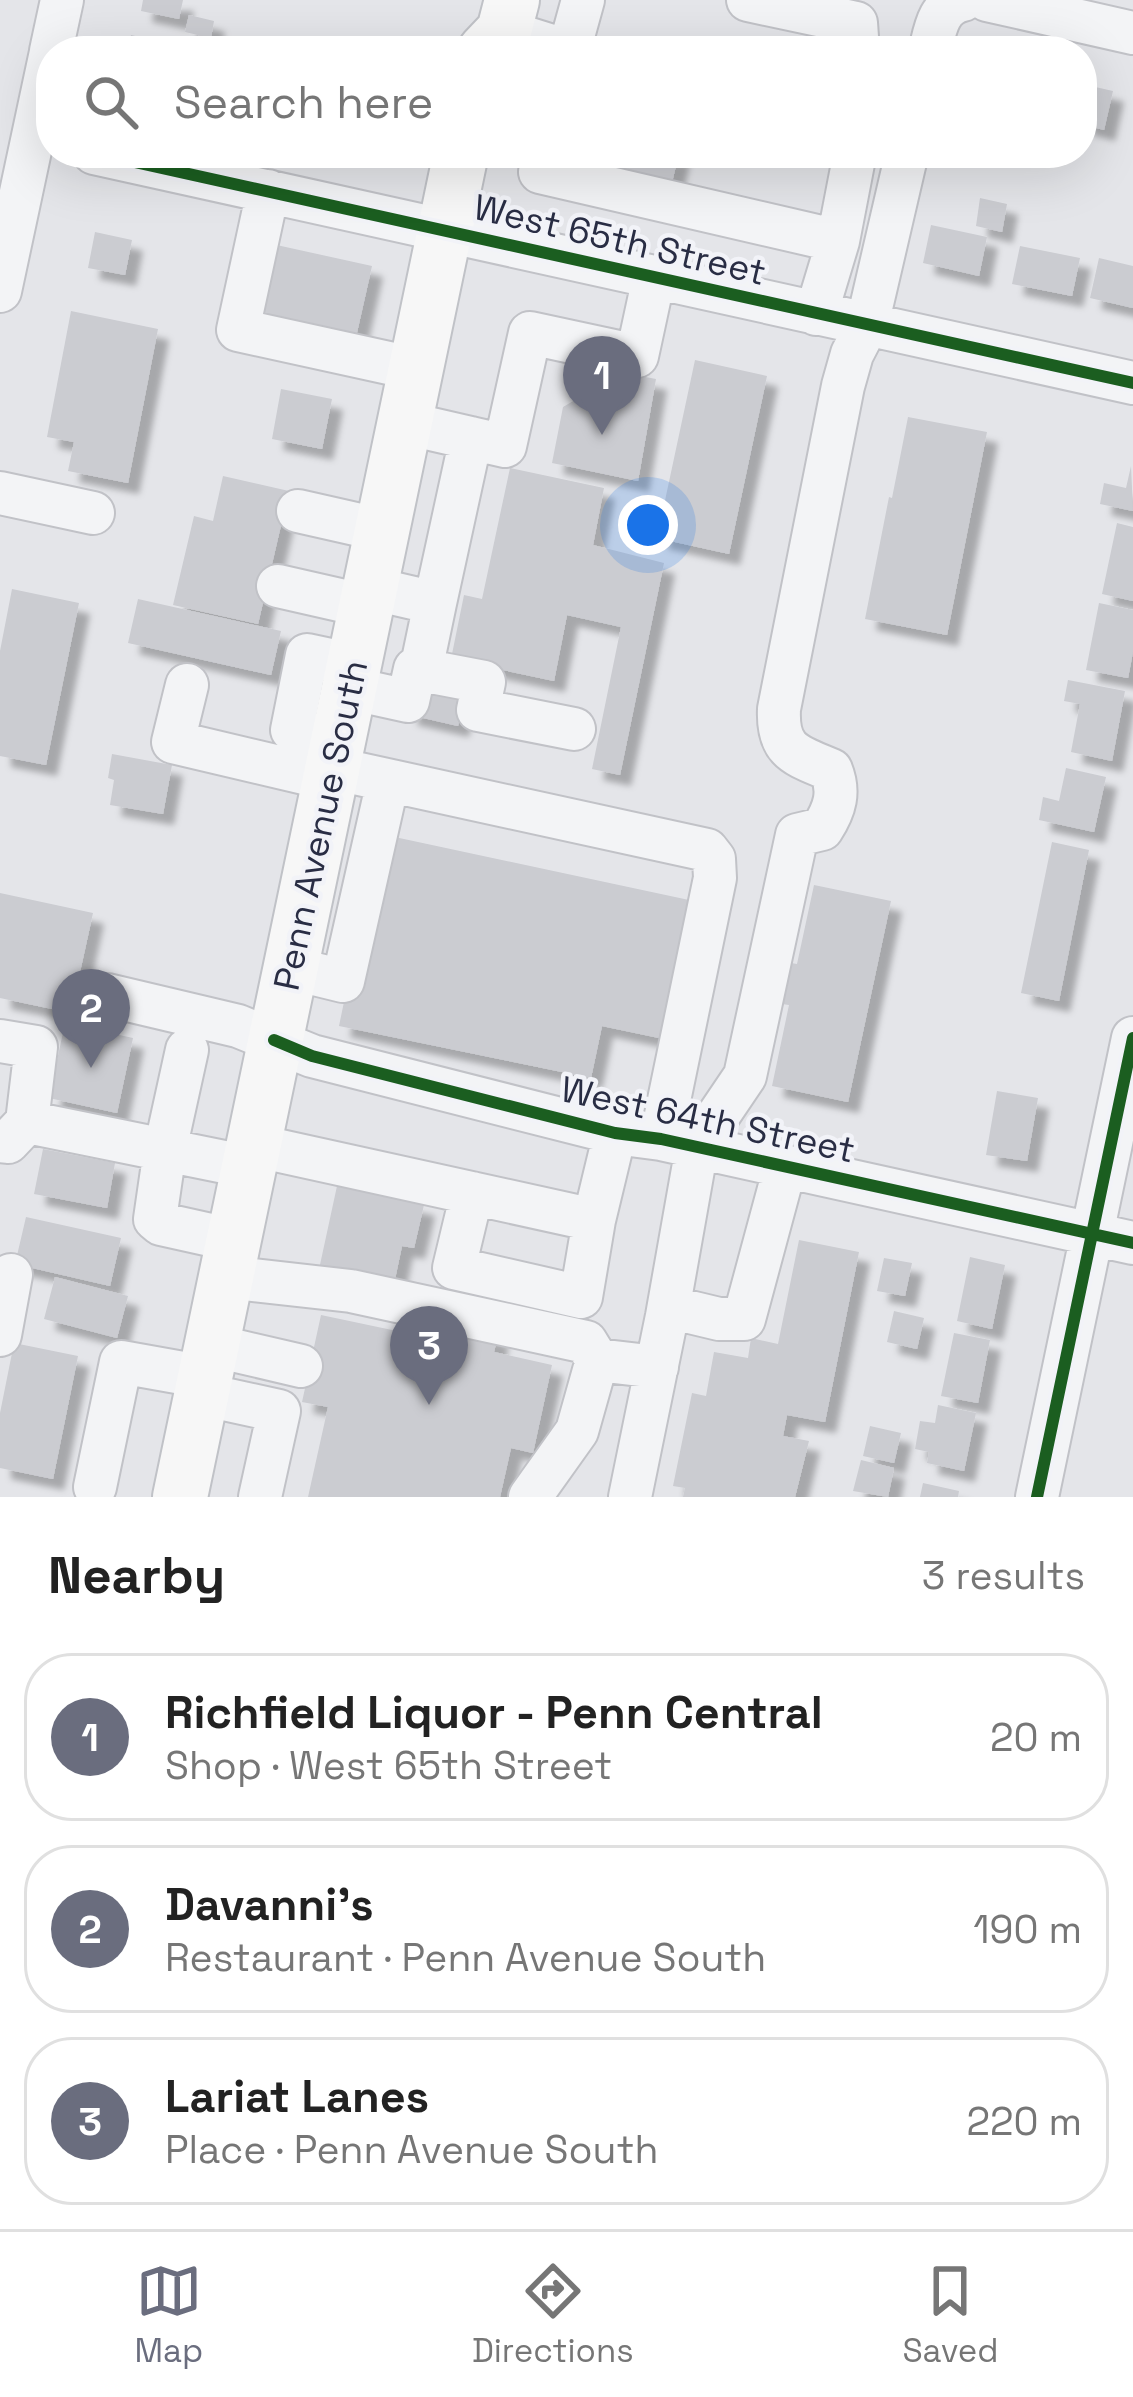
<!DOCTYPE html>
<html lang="en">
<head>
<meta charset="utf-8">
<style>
  :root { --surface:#fff; --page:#f2f2f2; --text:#222; --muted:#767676; --line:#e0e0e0; --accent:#6a6d7e }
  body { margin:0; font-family:"Space Grotesk",sans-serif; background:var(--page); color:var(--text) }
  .you { position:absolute; left:648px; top:525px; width:42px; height:42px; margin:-30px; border:9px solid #fff; border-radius:50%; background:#1a73e8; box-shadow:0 0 0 18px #1a73e833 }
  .badge { display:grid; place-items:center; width:78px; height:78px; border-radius:50%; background:var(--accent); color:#fff; font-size:39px; font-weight:700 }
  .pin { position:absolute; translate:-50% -99px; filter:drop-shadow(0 3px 6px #0008) }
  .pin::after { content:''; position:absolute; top:63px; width:42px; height:36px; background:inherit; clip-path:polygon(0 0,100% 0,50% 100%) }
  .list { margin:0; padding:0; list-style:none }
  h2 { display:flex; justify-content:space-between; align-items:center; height:156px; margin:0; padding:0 48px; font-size:51px }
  h2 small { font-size:39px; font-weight:400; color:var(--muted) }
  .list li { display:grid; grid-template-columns:78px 1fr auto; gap:36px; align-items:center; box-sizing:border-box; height:168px; margin:0 24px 24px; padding:0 24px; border:3px solid var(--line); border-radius:48px }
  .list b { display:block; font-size:45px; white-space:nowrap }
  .list p { margin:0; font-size:39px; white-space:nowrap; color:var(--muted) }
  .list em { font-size:39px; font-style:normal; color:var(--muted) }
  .icon { flex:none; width:66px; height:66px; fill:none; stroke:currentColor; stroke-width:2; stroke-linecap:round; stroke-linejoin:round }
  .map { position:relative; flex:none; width:1133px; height:1497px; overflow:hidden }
  .search { position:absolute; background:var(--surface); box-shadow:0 12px 48px #0002; left:36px; right:36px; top:36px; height:132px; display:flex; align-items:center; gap:30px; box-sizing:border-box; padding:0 42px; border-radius:48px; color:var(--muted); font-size:45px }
  .sheet { height:732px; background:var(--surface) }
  nav { display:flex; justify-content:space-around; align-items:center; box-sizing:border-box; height:168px; border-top:3px solid var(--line); background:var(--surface); font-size:33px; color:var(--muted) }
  nav a { display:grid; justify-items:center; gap:6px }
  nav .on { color:var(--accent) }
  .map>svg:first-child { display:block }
  .building { fill:#cbccd1; filter:url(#shadow) }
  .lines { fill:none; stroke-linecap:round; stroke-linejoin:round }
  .minor-casing { stroke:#c1c2c7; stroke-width:46 }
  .major-casing { stroke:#c0c2c7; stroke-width:58 }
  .minor { stroke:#f3f4f6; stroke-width:42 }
  .major { stroke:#f7f7f7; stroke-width:54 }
  .cycleway-casing { stroke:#f2f3f8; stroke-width:20 }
  .cycleway { stroke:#1b5e20; stroke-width:12 }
  .labels { text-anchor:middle; stroke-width:9; stroke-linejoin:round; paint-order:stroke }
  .street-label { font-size:36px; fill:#292d44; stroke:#f2f3f8 }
</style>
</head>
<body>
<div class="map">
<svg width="1133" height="1497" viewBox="0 0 1133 1497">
  <defs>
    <filter id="shadow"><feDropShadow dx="11" dy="11" stdDeviation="3" flood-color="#0004"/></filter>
  </defs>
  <rect width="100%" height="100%" fill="#e4e5e9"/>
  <path class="building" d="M143,0H183L179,19L141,11Z
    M189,15L214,21L211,38L185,32Z
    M131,35L160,42L158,51H128Z
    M1082,84L1113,91L1104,130L1082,124Z
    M577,153H679L671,187L574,164Z
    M980,198L1007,204L1002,232L976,226Z
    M931,225L987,237L979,276L923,263Z
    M95,232L132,240L125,275L88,268Z
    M272,244L372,266L356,337L257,315Z
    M1020,246L1080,258L1072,296L1012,284Z
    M1099,258L1133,266V308L1090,298Z
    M71,311L158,329L128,483L68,471L74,442L47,437Z
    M695,360L767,376L729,554L657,538Z
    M582,365L656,379L638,481L552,463L563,407L575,400Z
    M281,389L332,399L322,449L272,439Z
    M908,417L987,432L947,635L865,619L889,497L892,498Z
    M1131,466L1133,511L1100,504L1104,483L1126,488Z
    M510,468L604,488L593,545L664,563L620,775L592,769L621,627L567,615L554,681L451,659L464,595L482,599Z
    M223,476L289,491L258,624L173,605L194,516L213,521Z
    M1117,523L1133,527V601L1102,594Z
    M12,589L79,603L46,765L0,756V651Z
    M138,599L281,631L271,675L128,643Z
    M1099,603L1133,610V652L1128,678L1086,670Z
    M1068,680L1125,691L1112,761L1071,752L1080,704L1064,701Z
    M413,683L465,696L458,726L406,714Z
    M112,754L172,765L163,814L110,805L114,780L108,778Z
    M1066,768L1106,777L1094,832L1039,820L1043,797L1059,801Z
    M390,836L689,900L659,1038L602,1026L591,1078L339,1026L356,944Z
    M1052,842L1089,850L1059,1001L1021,993Z
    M814,885L891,901L848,1102L772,1086L789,1005L782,1004L791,963L797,964Z
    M0,893L93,913L71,1013L0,998Z
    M65,1023L133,1038L117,1113L49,1098Z
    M997,1091L1038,1098L1027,1161L986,1155Z
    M43,1149L115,1163L107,1208L34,1194Z
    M337,1186L424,1205L414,1248L402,1246L394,1284L318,1274Z
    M26,1217L121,1238L110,1286L15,1264Z
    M799,1240L859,1252L825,1422L787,1415L783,1436L809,1441L795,1497H683L685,1488L673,1486L692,1393L706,1396L714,1352L748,1358L751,1338L778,1344Z
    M970,1257L1005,1265L992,1329L957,1321Z
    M884,1258L912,1263L905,1296L877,1291Z
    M55,1277L128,1296L117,1338L44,1319Z
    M894,1311L924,1318L917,1349L887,1342Z
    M321,1315L411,1334L415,1316L498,1335L494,1352L552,1365L533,1453L511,1448L500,1497H308L328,1407L302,1402Z
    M954,1333L990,1340L978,1403L941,1396Z
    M14,1343L78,1356L53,1479L0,1468V1413Z
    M938,1405L976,1413L964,1471L927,1463L929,1452L915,1449L920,1421L935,1423Z
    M870,1426L901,1433L894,1463L863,1456Z
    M861,1460L894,1468L888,1497L853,1491Z
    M923,1483L959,1491L958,1497H920Z"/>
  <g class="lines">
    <defs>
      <path id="minor" d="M748,0L856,23L858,51
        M987,0L1133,33
        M504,31L568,51
        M51,51L62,0
        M569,51L583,0
        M930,51C935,30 938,5 963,0
        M94,153L1133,383
        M544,153L540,172L838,241
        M268,191L238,330L416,369
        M0,291L51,52
        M816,314L838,241L855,153
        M405,423L505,446L530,333L637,356L654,277
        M0,493L93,513
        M298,511L382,530
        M278,586L366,606
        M370,588L435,603L471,438
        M421,670L484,682L478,710L574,729
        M187,685L173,742L330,779
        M349,688L408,701L415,669L421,670L435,603
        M338,741L292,730L307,655L354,665
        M332,768L707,850L714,859L715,878L661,1139
        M290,968L343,981L388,781
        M107,995L238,1026L312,1056L615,1133L661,1139L1133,1243
        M0,1041L36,1047L27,1122L8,1142L0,1141
        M187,1050L165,1150L155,1219L161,1224L233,1240
        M27,1122L249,1167
        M253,1145L594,1220L615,1133
        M472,1193L454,1268L581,1297L594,1220
        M226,1277L351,1291L586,1342L597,1360
        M669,1307L719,1319H744L785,1167
        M0,1335L11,1275
        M211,1345L301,1366
        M201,1394L279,1411L260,1497
        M95,1487L121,1362L205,1377
        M530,1497L577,1431L597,1360L657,1367
        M630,1497L667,1316L697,1147L745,1076L797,835L822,829C835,809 840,792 831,770C796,755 777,752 779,709L843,386L852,354L867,325L907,153
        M1037,1497L1133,1038"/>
      <path id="major" d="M485,51L504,31L512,0
        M180,1497L461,153"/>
    </defs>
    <use href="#minor" class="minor-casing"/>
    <use href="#major" class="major-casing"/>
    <use href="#minor" class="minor"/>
    <use href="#major" class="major"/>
    <defs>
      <path id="cycleway" d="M94,153L1133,383
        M274,1040L312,1056L615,1133L661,1139L1133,1243
        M1037,1497L1133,1038"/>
    </defs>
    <use href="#cycleway" class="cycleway-casing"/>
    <use href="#cycleway" class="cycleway"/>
  </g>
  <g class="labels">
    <g class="street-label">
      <text transform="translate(620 239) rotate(13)" y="13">West 65th Street</text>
      <text transform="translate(320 825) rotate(-78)" y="13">Penn Avenue South</text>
      <text transform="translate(708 1119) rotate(12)" y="13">West 64th Street</text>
    </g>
  </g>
</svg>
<div class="you"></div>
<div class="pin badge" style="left:602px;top:435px">1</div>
<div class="pin badge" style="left:91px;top:1068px">2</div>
<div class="pin badge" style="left:429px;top:1405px">3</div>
<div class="search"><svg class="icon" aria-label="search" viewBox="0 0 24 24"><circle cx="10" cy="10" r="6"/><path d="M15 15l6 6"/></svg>Search here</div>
</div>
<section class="sheet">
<h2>Nearby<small>3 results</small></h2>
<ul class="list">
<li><span class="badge">1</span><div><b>Richfield Liquor - Penn Central</b><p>Shop · West 65th Street</p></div><em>20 m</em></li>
<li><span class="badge">2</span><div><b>Davanni's</b><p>Restaurant · Penn Avenue South</p></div><em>190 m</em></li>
<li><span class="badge">3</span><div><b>Lariat Lanes</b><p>Place · Penn Avenue South</p></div><em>220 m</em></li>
</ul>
</section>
<nav>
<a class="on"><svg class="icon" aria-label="map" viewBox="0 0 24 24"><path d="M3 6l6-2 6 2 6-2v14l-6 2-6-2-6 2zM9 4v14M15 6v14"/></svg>Map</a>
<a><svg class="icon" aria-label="directions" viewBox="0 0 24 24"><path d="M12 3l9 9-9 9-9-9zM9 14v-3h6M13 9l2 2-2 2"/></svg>Directions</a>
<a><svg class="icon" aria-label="saved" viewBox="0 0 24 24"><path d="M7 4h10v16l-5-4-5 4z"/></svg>Saved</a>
</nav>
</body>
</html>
